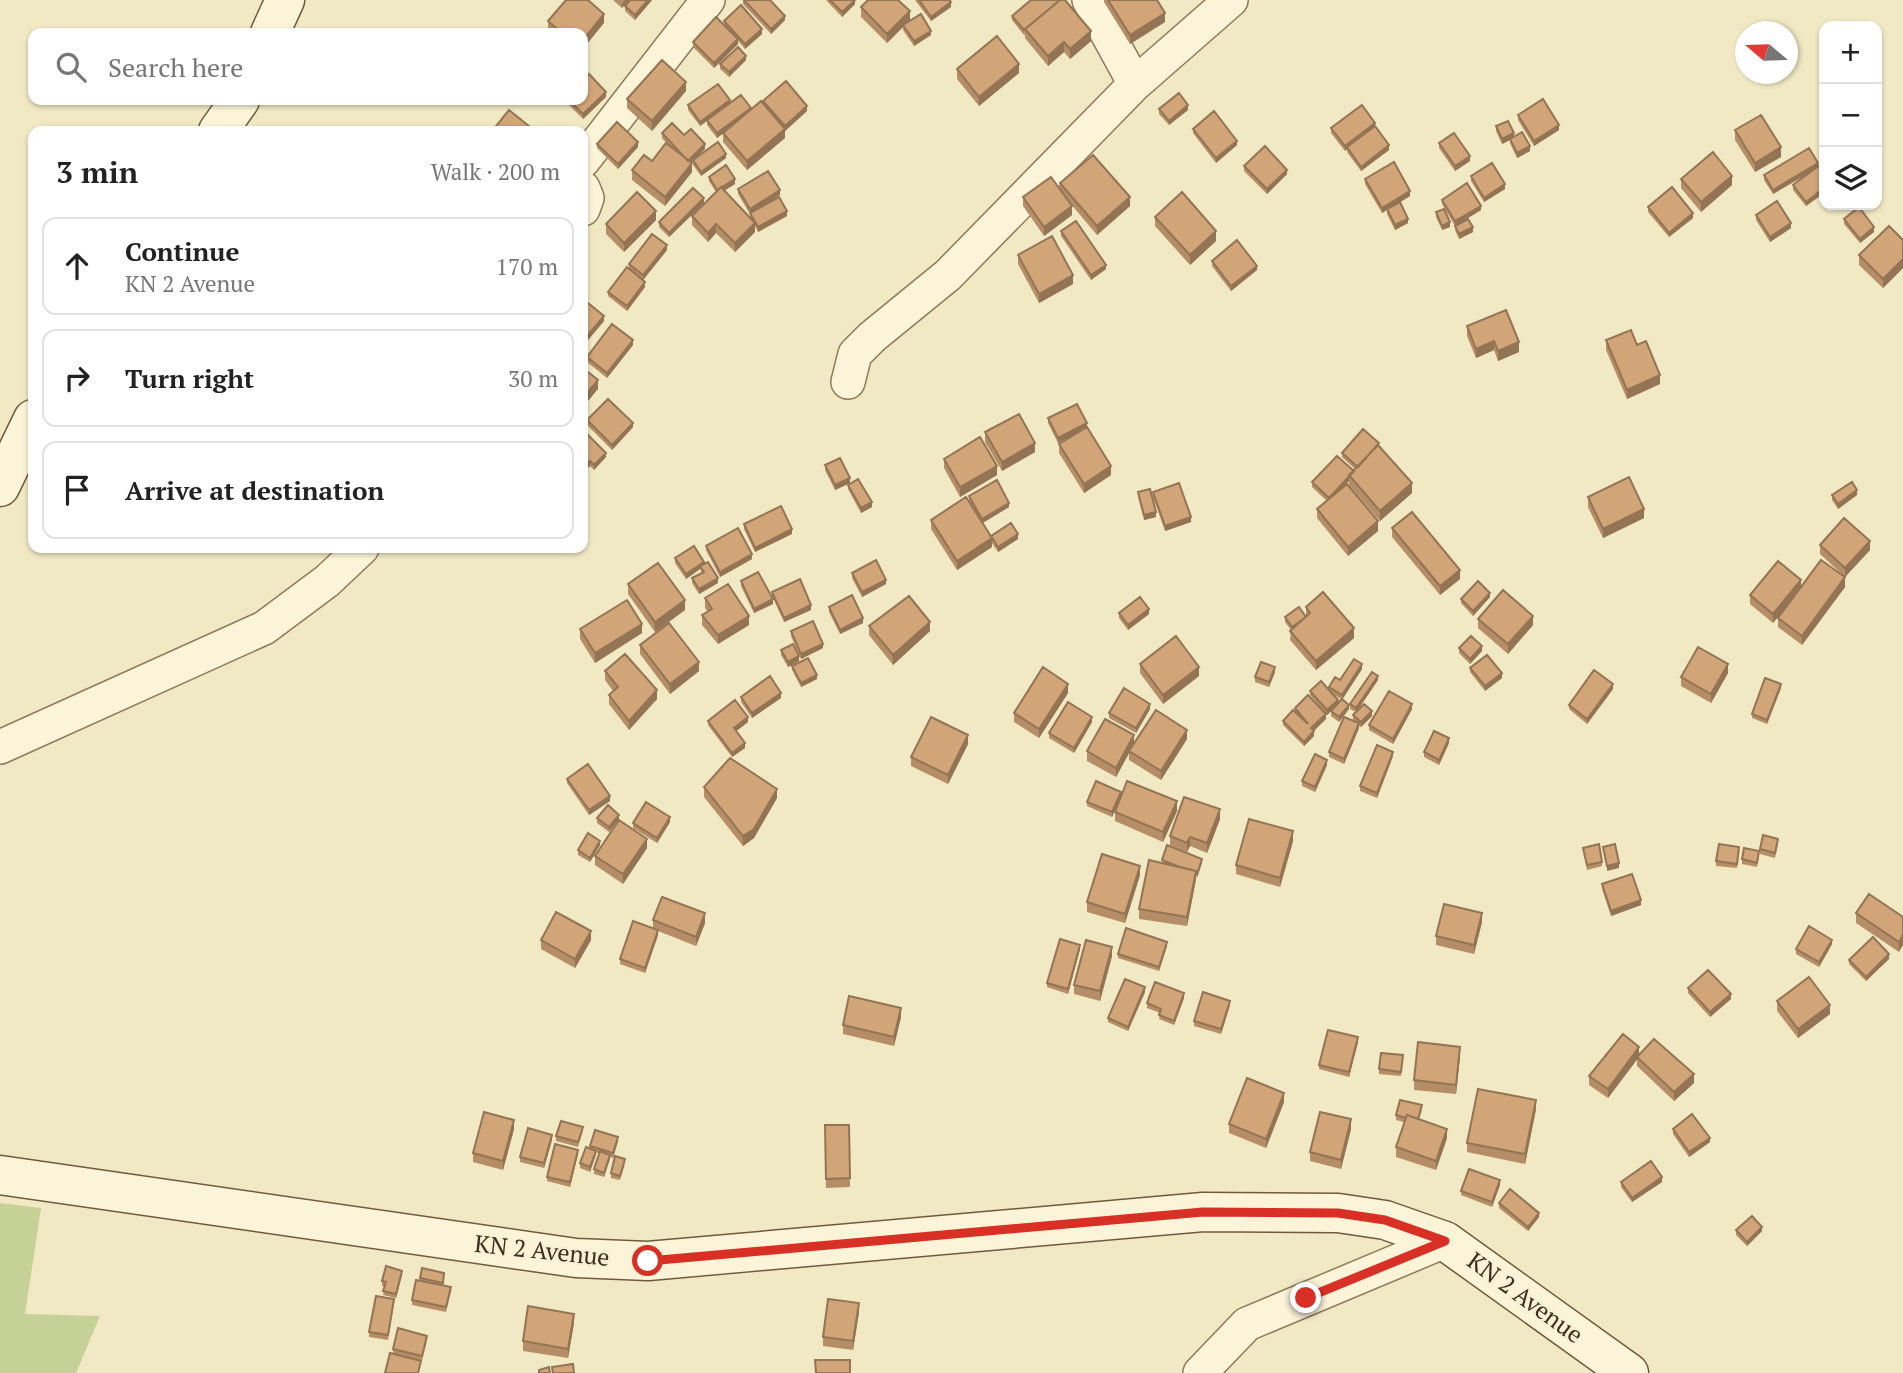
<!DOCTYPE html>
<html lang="en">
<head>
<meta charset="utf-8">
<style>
  :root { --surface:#fff; --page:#f6f6f6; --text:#222; --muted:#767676; --line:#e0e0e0 }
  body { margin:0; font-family:"PT Serif",serif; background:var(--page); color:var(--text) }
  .controls { position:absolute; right:21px; top:21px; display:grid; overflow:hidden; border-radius:14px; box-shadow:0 2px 5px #0004 }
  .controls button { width:63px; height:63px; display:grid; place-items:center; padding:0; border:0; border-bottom:2px solid var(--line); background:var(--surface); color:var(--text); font:35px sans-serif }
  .compass { position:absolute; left:1735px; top:21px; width:63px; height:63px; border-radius:50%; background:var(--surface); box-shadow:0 2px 5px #0004; rotate:289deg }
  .stop { position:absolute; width:21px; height:21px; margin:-16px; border:5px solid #d93025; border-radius:50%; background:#fff }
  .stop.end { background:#d93025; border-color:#fff; box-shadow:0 2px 7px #0008 }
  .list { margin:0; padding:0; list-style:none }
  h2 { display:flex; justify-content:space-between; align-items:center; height:91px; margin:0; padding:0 28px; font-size:30px }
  h2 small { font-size:23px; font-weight:400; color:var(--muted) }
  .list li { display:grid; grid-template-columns:46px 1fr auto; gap:21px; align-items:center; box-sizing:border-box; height:98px; margin:0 14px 14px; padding:0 14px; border:2px solid var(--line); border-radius:14px }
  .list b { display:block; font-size:26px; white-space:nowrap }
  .list p { margin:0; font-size:23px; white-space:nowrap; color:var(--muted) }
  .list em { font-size:23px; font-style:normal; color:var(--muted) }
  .icon { flex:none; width:38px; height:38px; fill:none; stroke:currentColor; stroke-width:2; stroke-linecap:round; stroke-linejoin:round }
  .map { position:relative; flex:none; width:1903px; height:1373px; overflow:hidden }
  .search { position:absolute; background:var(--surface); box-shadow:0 2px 5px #0004; left:28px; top:28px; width:560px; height:77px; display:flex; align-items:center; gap:18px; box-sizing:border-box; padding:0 24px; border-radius:14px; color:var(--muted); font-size:26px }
  .panel { position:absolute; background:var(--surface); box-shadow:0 2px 5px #0004; left:28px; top:126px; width:560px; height:427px; border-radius:14px }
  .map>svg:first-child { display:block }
  .green { fill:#c5d197 }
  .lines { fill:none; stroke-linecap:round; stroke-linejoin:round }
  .minor-casing { stroke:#8e7959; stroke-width:36 }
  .secondary-casing { stroke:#705a3c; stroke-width:41 }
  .minor { stroke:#fbf4d9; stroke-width:33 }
  .secondary { stroke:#fbf4d9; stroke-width:38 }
  .wall { fill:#b58e67; fill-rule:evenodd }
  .shaded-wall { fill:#937454 }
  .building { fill:#d2a578; stroke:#937454; stroke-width:2 }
  .route { stroke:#d93025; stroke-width:9 }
  .labels { text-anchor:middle; stroke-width:5; stroke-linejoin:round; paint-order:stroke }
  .street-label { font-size:24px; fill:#3d2f1e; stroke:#f8f1d5 }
</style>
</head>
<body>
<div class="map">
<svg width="1903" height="1373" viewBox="0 0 1903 1373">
  <rect width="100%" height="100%" fill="#f1e8c4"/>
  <path class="green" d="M0,1203L41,1208L25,1314L100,1316L76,1373H0Z"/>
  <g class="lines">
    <defs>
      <path id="minor" d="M1089,0L1135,84
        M583,161L708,0
        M583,188L587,198L583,209
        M848,382L855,354L872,337L948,275L1135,84L1231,0
        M0,747L264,628L327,581L362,548
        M1200,1373L1247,1324L1445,1241"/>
      <path id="secondary" d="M270,33L285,0
        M218,131L240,100
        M0,487L33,419
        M0,1175L576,1258L648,1261L1203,1212L1338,1213L1385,1220L1445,1241L1629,1373"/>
    </defs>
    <use href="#minor" class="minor-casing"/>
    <use href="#secondary" class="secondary-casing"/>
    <use href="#minor" class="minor"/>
    <use href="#secondary" class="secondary"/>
  </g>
  <path class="wall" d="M613,0H629L622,8Z
    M630,0H652L635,20L625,11V6Z
    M743,0H770L785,20L771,34L743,4Z
    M826,0H855V4L842,17Z
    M915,0H949L951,7L931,21Z
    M1104,0H1157L1165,22L1130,44L1104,2Z
    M861,7L910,21L931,35L914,46L903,30V27L887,43L861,17Z
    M1012,16L1091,41L1070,59L1064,52L1048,66L1025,38V34L1024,35L1012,20Z
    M548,21L604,23L583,33H551L548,31Z
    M724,21L762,34L745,49L738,41V44L714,68L693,47V42L724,25Z
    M746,60L729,77L720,69V64Z
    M957,69L1019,73L979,106L957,79Z
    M686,91L652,131L627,108V99Z
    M606,97L583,119L566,102V100H583Z
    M763,101L807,111L785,131V138L747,170L723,142V133L717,138L707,125V121L700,126L688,110V105L730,104L751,109L763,104Z
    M1159,109L1188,110L1169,125L1159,114Z
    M1518,115L1559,130L1534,146L1518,120Z
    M1375,126L1389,150L1361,171L1347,152V149L1345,151L1331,133V128Z
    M1496,126L1514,136L1530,151L1517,158L1510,143V140L1502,144L1496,131Z
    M1193,129L1237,145L1216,163L1193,133Z
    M1735,130L1781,157L1755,172L1735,140Z
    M662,133L684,135L705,149L694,159L726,158L701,176L693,165V161L691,163L692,172L665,206L632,180V170L652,161L669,146L662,138Z
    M1439,143L1470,161L1455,171L1439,148Z
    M597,144L638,147L618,169L597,148Z
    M1824,163V193L1806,206L1793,190V185L1811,171L1773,194L1764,180V175L1818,167Z
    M1244,166L1287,174L1267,194L1244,171Z
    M1471,176L1505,189L1484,202L1471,181Z
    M709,177L735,184L724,191L750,218V214L738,194V189L780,195L767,203L787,216L758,232L755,226V232L735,252L716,233L708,242L692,225V216L716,192L709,181Z
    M1365,179L1410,196L1397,204L1408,223L1395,230L1387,214V210L1382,213L1365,184Z
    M1681,179L1732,185L1701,212L1681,188Z
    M1060,183L1130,206L1097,235L1070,203L1072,215L1044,236L1023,206V197L1060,190Z
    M1442,200L1481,210L1456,225L1473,232L1459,239L1455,230V226L1442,204Z
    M704,203L669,237L659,227V222Z
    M1648,207L1693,218L1669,237L1648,212Z
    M1436,212L1450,227L1442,230L1436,217Z
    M1756,215L1791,228L1770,242L1756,220Z
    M1155,217L1216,241L1190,265L1155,226Z
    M1844,219L1874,232L1860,243L1844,224Z
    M656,220L624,252L606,234V224Z
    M1061,231L1106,269L1091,280L1061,236Z
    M1903,240V268L1883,288L1859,265V255Z
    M667,250L643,280L629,269V264Z
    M1018,255L1073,284L1039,303L1018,264Z
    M1212,261L1257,270L1231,291L1212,266Z
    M645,287L627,311L608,296V292Z
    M583,299L604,321L588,340L583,335Z
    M1467,326L1519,352L1498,361L1494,350L1476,358L1467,336Z
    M1606,340L1637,345L1660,384L1627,399L1606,350Z
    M633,345L607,378L587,362V357Z
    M1048,418L1087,427L1111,475L1084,493L1059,453V444L1075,434L1058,443L1048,423Z
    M587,420L633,427L612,450L587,425Z
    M583,432L606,457L594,470L590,466Z
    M985,432L1035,452L1002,471L985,442Z
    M1379,446L1412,493L1380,521L1349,485V481L1343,487L1378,531L1348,556L1317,518V509L1327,501L1312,487V482L1354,471L1355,469L1342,457V453Z
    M944,459L997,475L960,497L944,468Z
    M825,465L850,483L835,490L825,470Z
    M848,485L872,507L861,513L848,489Z
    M1138,492L1156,517L1144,520L1138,497Z
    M1153,492L1191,522L1165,531L1153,497Z
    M1832,495H1857L1838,509L1832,500Z
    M969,496L1009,507L983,523L991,536L1018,539L998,552L992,543V547L957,570L931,529V520L969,501Z
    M1588,497L1644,518L1603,538L1588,507Z
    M744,524L792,534L755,552L744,529Z
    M1392,528L1460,579L1440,595L1392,537Z
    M1820,545L1870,550L1845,577L1820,554Z
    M706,546L752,559L720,577L706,550Z
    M675,558L704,564L718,583L699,594L692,583V578L702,573L700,569L686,579L675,563Z
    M852,573L886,584L862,597L852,578Z
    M741,581L773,604L754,613L741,586Z
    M628,584L685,610L655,632L628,594Z
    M1801,587H1845L1802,645L1778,627V618L1787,606L1773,623L1750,604V595Z
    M772,592L811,610L784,622L772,596Z
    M1490,597L1473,616L1461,603V599Z
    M705,598L749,625L718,644L702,625V615L708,612L705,608Z
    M829,607L863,623L840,634L829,612Z
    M1306,607L1354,638L1316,670L1290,640L1291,630L1285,622V617H1306Z
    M1119,613L1149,614L1128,630L1119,618Z
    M1478,619L1533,625L1508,654L1478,628Z
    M869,626L930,631L893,665L869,635Z
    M580,629L642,633L595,663L580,639Z
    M791,631L823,648L801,659L791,636Z
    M640,645L699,671L670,694L640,654Z
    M1459,648L1482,651L1470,664L1459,653Z
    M781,650L799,661L788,667L781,655Z
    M1140,664L1199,676L1163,704L1140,673Z
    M792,666L817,679L801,687L792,670Z
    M1470,668L1502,678L1485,691L1470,672Z
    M1362,669L1342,699L1349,709L1339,722L1331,716V711L1327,715L1310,695V691L1329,689V687L1340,680ZM1334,695L1341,699L1338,702Z
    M605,671L657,699L629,730L609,704V695L613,691L605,680Z
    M1275,672L1269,687L1255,682V677Z
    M1728,673L1711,703L1681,686V677Z
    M1378,680L1358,710L1372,716L1361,727L1359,726V728L1344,764L1329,757V752L1355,722L1353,720V715L1356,712L1350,709V704Z
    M1781,688L1767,724L1752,718V714Z
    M1613,689L1587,724L1569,709V705Z
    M1068,693L1039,738L1014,722V713Z
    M741,697L781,698L752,718L741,702Z
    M1295,708L1326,719L1314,731V736L1304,746L1283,725V721L1295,711Z
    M1150,709L1136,733L1109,718V713Z
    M1412,709L1393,744L1369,730V725Z
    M708,721L748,722L736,731L745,748L732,757L708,725Z
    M1092,722L1074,753L1049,738V733Z
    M1187,739L1161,780L1129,760V753L1116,777L1087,761V751L1134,743Z
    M1449,743L1439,765L1424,757V752Z
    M968,744L948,784L911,766V757Z
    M1393,756L1377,798L1360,791V786Z
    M1327,765L1315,792L1302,786V781Z
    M567,779L610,801L589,815L567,783Z
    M704,787L777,798L754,838L743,846L704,797Z
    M1121,796L1112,817L1087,806V802Z
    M1177,811L1163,842L1115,821V812Z
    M619,815L609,832L597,823V818Z
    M1220,819L1207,853L1190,846L1187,852L1170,845V836Z
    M670,822L657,843L633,828V823Z
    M1293,841L1280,887L1236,874V865Z
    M1778,844L1775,858L1760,854V849Z
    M600,845L590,862L578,855V850Z
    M647,848L623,884L595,865V856Z
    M1583,848L1602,862V866L1587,870Z
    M1739,852L1737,868L1716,866V861Z
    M1759,856L1757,867L1742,864V859Z
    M1162,860L1202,863L1196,878L1187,926L1139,919V909L1162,863Z
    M1140,875L1125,923L1087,912V902Z
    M1602,884L1641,905L1611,916L1602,889Z
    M1856,913L1903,917L1899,952L1856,923Z
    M653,920L705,923L696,946L658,931V935L645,973L620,964V959L653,929Z
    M1482,922L1474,954L1436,945V936Z
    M541,940H591L575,968L541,949Z
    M1832,944L1819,967L1796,954V949Z
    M1167,946L1159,971L1118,958V954Z
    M1080,949L1068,994L1047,987V983Z
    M1112,956L1100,1001L1074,994V985Z
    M1889,959L1866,981L1849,964V960Z
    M1688,988L1731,999L1710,1017L1688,993Z
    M1145,992L1128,1031L1108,1022V1018Z
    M1184,998L1174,1025L1159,1019L1160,1013L1147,1008V1003Z
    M1777,1001L1830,1014L1798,1038L1777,1011Z
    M1230,1005L1221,1034L1194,1026V1021Z
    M901,1017L894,1046L843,1034V1025Z
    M1358,1042L1349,1077L1319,1069V1065Z
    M1403,1055L1401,1076L1379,1074V1069Z
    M1639,1055L1694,1083L1674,1101L1637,1066V1059L1608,1098L1589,1085V1076Z
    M1460,1056L1456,1094L1414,1090V1080Z
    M1284,1102L1266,1148L1229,1133V1124Z
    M1536,1109L1525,1164L1467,1152V1143Z
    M1422,1110L1419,1120L1447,1138L1436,1170L1396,1157V1147L1404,1122L1396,1120V1115Z
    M825,1125L850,1178V1187L826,1188Z
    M514,1129L503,1170L473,1162V1153Z
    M1351,1129L1341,1169L1310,1161V1152Z
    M1673,1129L1710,1142L1689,1157L1673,1134Z
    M583,1131L578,1147L556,1141V1136Z
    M552,1140L544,1168L520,1162V1157Z
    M618,1141L613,1158L610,1157L604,1177L594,1174V1169L599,1154L596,1152L590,1172L580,1168V1163L590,1149V1146Z
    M578,1154L570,1187L547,1181V1177Z
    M625,1164L620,1180L611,1178V1173Z
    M1621,1182H1662L1632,1202L1621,1187Z
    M1500,1185L1492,1207L1461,1195V1191Z
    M1499,1203L1539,1217L1528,1231L1499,1208Z
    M1736,1230L1762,1231L1747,1246L1736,1235Z
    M402,1275L396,1298L383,1295L385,1286H382V1281Z
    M444,1277L443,1286L451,1292L446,1312L412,1305V1300L420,1278Z
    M394,1304L388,1340L369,1337V1332Z
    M859,1312L853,1350L823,1346V1337Z
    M574,1323L568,1358L523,1351V1341Z
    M427,1340L422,1361L393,1353V1349Z"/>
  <path class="shaded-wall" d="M625,0H629L622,8V4Z
    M648,0H652L635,20V15Z
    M855,0V4L842,17V12Z
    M951,2V7L931,21V17Z
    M910,11V21L903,25V27L887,43V34Z
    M1165,13V22L1130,44V35Z
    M604,14V23L583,49V40Z
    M785,16V20L771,34V29Z
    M762,29V34L745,49V44Z
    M931,31V35L914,46V41Z
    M1091,31V41L1070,59V49Z
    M738,39V44L714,68V63Z
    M1064,42V52L1048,66V56Z
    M746,56V60L729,77V72Z
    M1019,64V73L979,106V97Z
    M686,82V91L652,131V121Z
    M606,92V97L583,119V114Z
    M730,100V104L700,126V122Z
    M1188,105V110L1169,125V121Z
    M807,106V111L785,131V126Z
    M751,108V113L717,138V133Z
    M1375,123V127L1347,147V149L1345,151V146Z
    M1559,125V130L1534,146V141Z
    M785,129V138L747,170V161Z
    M1514,133V138L1502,144V139Z
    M1237,141V145L1216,163V158Z
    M638,142V147L618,169V164Z
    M705,144V149L688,165V161Z
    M1389,145V150L1361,171V167Z
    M1530,146V151L1517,158V153Z
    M1781,147V157L1755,172V163Z
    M726,154V158L701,176V172Z
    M1470,156V161L1455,171V166Z
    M692,163V172L665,206V197Z
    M1818,163V168L1773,194V190Z
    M1287,170V174L1267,194V189Z
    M1732,176V185L1701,212V202Z
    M735,179V184L717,195V190Z
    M1505,184V189L1484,202V198Z
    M1824,188V193L1806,206V202Z
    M780,190V195L750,214V209Z
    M1410,191V196L1382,213V208Z
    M1130,197V206L1097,235V226Z
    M704,198V203L669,237V233Z
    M1072,206V215L1044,236V227Z
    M1481,206V210L1455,226V221Z
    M656,211V220L624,252V243Z
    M787,211V216L758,232V227Z
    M1693,213V218L1669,237V233Z
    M1408,219V223L1395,230V225Z
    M1450,222V227L1442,230V226Z
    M755,223V232L735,252V243Z
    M1791,223V228L1770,242V237Z
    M716,224V233L708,242V233Z
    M1473,227V232L1459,239V234Z
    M1874,227V232L1860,243V239Z
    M1216,231V241L1190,265V255Z
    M667,245V250L643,280V275Z
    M1903,259V268L1883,288V279Z
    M1106,265V269L1091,280V275Z
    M1257,266V270L1231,291V286Z
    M1073,275V284L1039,303V294Z
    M645,282V287L627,311V306Z
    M604,316V321L588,340V335Z
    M633,340V345L607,378V373Z
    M1494,341V350L1476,358V349Z
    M1519,342V352L1498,361V351Z
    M1660,375V384L1627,399V390Z
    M598,380V389L583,407V398Z
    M633,423V427L612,450V445Z
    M1087,423V428L1058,443V438Z
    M1035,443V452L1002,471V462Z
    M606,453V457L594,470V465Z
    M590,461V466L583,473V469Z
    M997,466V475L960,497V487Z
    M1111,466V475L1084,493V484Z
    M1349,476V481L1329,503V498Z
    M850,478V483L835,490V485Z
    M1412,483V493L1380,521V511Z
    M1857,490V495L1838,509V504Z
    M872,502V507L861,513V508Z
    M1009,503V507L982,523V519Z
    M1644,509V518L1603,538V529Z
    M1156,512V517L1144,520V515Z
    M1191,517V522L1165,531V526Z
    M1378,521V531L1348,556V547Z
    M792,529V534L755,552V548Z
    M1018,534V539L998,552V547Z
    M992,538V547L957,570V561Z
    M1870,541V550L1845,577V568Z
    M752,554V559L720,577V572Z
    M704,562V566H700V569L686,579V574Z
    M1460,570V579L1440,595V586Z
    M1845,577V587L1802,645V636Z
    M718,578V583L699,594V589Z
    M886,580V584L862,597V592Z
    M1801,580V589L1773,623V614Z
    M1490,593V597L1473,616V611Z
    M773,599V604L754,613V609Z
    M685,600V610L655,632V622Z
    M811,605V610L784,622V618Z
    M1149,609V614L1128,630V625Z
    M749,616V625L718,644V635Z
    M1533,616V625L1508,654V644Z
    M863,618V623L840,634V630Z
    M930,622V631L893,665V655Z
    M642,624V633L595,663V653Z
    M1354,628V638L1316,670V661Z
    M823,644V648L801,659V654Z
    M1482,646V651L1470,664V659Z
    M799,656V661L788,667V662Z
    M699,662V671L670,694V684Z
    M1362,664V669L1342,700V695Z
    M1728,664V673L1711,703V694Z
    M1199,667V676L1163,704V695Z
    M1275,667V672L1269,687V682Z
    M1502,673V678L1485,691V686Z
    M817,675V679L801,687V683Z
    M1378,676V680L1356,712V708Z
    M1068,684V693L1039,738V729Z
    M1613,684V689L1587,724V719Z
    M1781,684V688L1767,724V720Z
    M657,690V699L629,730V721Z
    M781,693V698L752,718V713Z
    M1338,700V705L1327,715V710Z
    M1150,704V709L1136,733V728Z
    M1412,704V709L1393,744V739Z
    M1349,705V709L1339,722V717Z
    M1372,711V716L1361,727V722Z
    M1326,714V719L1311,733V728Z
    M748,717V722L734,733V728Z
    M1092,717V722L1074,753V748Z
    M1359,723V728L1344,764V759Z
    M1187,730V739L1161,780V771Z
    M1314,731V736L1304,746V742Z
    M968,735V744L948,784V775Z
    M1134,735V744L1116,777V768Z
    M1449,738V743L1439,765V760Z
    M745,743V748L732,757V753Z
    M1393,752V756L1377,798V793Z
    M1327,760V765L1315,792V787Z
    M777,789V798L754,838L743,846V836Z
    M1121,792V796L1112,817V812Z
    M610,796V801L589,815V810Z
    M1177,801V811L1163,842V832Z
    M1220,809V819L1207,853V843Z
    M619,815V819L609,832V827Z
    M670,817V822L657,843V838Z
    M1293,831V841L1280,887V878Z
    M1190,837V846L1187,852V843Z
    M647,839V848L623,884V874Z
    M600,841V845L590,862V858Z
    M1202,859V863L1197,878V874Z
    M1619,863V868L1607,871V866Z
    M1140,866V875L1125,923V914Z
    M1196,871V880L1187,926V917Z
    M1641,900V905L1611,916V911Z
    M705,913V923L696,946V937Z
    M1482,913V922L1474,954V945Z
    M658,930V935L645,973V968Z
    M591,931V940L575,968V959Z
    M1903,935V945L1899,952V942Z
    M1832,940V944L1819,967V962Z
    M1167,942V946L1159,971V967Z
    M1080,945V949L1068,994V989Z
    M1112,947V956L1100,1001V991Z
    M1889,954V959L1866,981V977Z
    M1145,987V992L1128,1031V1027Z
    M1184,993V998L1174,1025V1021Z
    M1731,994V999L1710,1017V1012Z
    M1230,1001V1005L1221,1034V1029Z
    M1830,1005V1014L1798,1038V1029Z
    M901,1008V1017L894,1046V1037Z
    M1358,1037V1042L1349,1077V1072Z
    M1460,1047V1056L1456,1094V1085Z
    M1639,1047V1057L1608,1098V1089Z
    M1694,1074V1083L1674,1101V1092Z
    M1284,1093V1102L1266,1148V1139Z
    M1536,1100V1109L1525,1164V1154Z
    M1351,1119V1129L1341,1169V1160Z
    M514,1120V1129L503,1170V1161Z
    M1447,1129V1138L1436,1170V1161Z
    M552,1135V1140L544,1168V1163Z
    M618,1137V1141L613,1158V1153Z
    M1710,1138V1142L1689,1157V1152Z
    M578,1150V1154L570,1187V1182Z
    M596,1151V1155L590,1172V1167Z
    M610,1155V1159L604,1177V1173Z
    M1662,1177V1182L1632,1202V1198Z
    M1500,1180V1185L1492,1207V1202Z
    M1539,1213V1217L1528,1231V1227Z
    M1762,1227V1231L1747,1246V1242Z
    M402,1271V1275L396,1298V1294Z
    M859,1303V1312L853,1350V1341Z
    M574,1314V1323L568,1358V1349Z"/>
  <path class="building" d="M566,0H588L604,14L583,40V33H562L548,21Z
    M630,0H648L635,15L625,6Z
    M744,0H770L785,16L771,29Z
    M830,0H855L842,12Z
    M868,0H898L910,11L887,34L861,7Z
    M919,0H949L951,2L931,17Z
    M1031,0H1060L1024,30L1012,16Z
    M1060,0H1065L1091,31L1070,49L1064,42L1048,56L1025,29Z
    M1108,0H1157L1165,13L1130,35Z
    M741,5L762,29L745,44L724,21Z
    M921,14L931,31L914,41L903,25Z
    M716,17L738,39L714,63L693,42Z
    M997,36L1019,64L979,97L957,69Z
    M738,47L746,56L729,72L720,64Z
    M662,60L686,82L652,121L627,99Z
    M589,74L606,92L583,114L569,100H583V80Z
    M786,81L807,106L785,126L763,101Z
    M718,84L730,100L700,122L688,105Z
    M1179,93L1188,105L1169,121L1159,109Z
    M741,95L751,108L717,133L707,120Z
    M1543,99L1559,125L1534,141L1518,115Z
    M761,101L785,129L747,161L723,133Z
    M1362,105L1375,123L1345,146L1331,128Z
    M509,110L535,131H492Z
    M1214,111L1237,141L1216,158L1193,129Z
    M1761,115L1781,147L1755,163L1735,130Z
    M1508,121L1514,133L1502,139L1496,126Z
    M617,122L638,142L618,164L597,144Z
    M672,123L684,135L691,129L705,144L688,161L662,133Z
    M1375,126L1389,145L1361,167L1347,147Z
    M1522,132L1530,146L1517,153L1510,139Z
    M1454,133L1470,156L1455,166L1439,143Z
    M718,142L726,154L701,172L693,160Z
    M666,143L692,163L665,197L632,170L644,155L652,161Z
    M1265,146L1287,170L1267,189L1244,166Z
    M1809,148L1818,163L1773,190L1764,175Z
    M1713,152L1732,176L1701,202L1681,179Z
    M1093,155L1130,197L1097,226L1060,183Z
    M1394,162L1410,191L1382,208L1365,179Z
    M1824,162V188L1806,202L1793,185Z
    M1492,163L1505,184L1484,198L1471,176Z
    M726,165L735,179L717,190L709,177Z
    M768,171L780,190L750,209L738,189Z
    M1051,177L1072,206L1044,227L1023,197Z
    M1467,183L1481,206L1455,221L1442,200Z
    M721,187L755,223L735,243L716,224L708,233L692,216Z
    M1672,187L1693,213L1669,233L1648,207Z
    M693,188L704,198L669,233L659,222Z
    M637,192L656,211L624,243L606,224Z
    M1182,192L1216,231L1190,255L1155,217Z
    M779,197L787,211L758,227L750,213Z
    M1777,201L1791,223L1770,237L1756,215Z
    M1400,202L1408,219L1395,225L1387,209Z
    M1859,207L1874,227L1860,239L1844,219Z
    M1444,209L1450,222L1442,226L1436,212Z
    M1468,219L1473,227L1459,234L1455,226Z
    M1076,221L1106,265L1091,275L1061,231Z
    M1889,226L1903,240V259L1883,279L1859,255Z
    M652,234L667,245L643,275L629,264Z
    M1052,236L1073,275L1039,294L1018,255Z
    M1237,240L1257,266L1231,286L1212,261Z
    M627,267L645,282L627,306L608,292Z
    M583,299L604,316L588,335L583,331Z
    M1506,310L1519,342L1498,351L1494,341L1476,349L1467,326Z
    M612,324L633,340L607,373L587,357Z
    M1631,330L1637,345L1646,341L1660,375L1627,390L1606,340Z
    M583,368L598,380L583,398Z
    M608,399L633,423L612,445L587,420Z
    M1077,404L1087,423L1058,438L1048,418Z
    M1019,414L1035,443L1002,462L985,432Z
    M1087,427L1111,466L1084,484L1059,444Z
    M1363,429L1379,443L1358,467L1342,453Z
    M584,431L606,453L594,465L590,461L583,469Z
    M980,437L997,466L960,487L944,459Z
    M1378,445L1412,483L1380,511L1349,475Z
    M1337,456L1354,471L1329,498L1312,482Z
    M840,458L850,478L835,485L825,465Z
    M1629,477L1644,509L1603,529L1588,497Z
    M858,479L872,502L861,508L848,485Z
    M997,480L1009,503L982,519L969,496Z
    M1852,482L1857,490L1838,504L1832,495Z
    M1179,483L1191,517L1165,526L1153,492Z
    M1347,484L1378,521L1348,547L1317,509Z
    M1150,489L1156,512L1144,515L1138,492Z
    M966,497L992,538L957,561L931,520Z
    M781,506L792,529L755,548L744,524Z
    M1412,512L1460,570L1440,586L1392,528Z
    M1844,518L1870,541L1845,568L1820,545Z
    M1011,523L1018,534L998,547L991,536Z
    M738,528L752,554L720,572L706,546Z
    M694,546L704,562L686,574L675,558Z
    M876,560L886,580L862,592L852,573Z
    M1821,560L1845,577L1802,636L1778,618Z
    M1778,561L1801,580L1773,614L1750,595Z
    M708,562L718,578L699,589L692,578L704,572L700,566Z
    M658,563L685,600L655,622L628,584Z
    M758,572L773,599L754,609L741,581Z
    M800,579L811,605L784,618L772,592Z
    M1478,581L1490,593L1473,611L1461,599Z
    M728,584L749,616L718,635L702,615L712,609L705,598Z
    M1503,590L1533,616L1508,644L1478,619Z
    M1323,592L1354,628L1316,661L1290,631L1310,613L1306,607Z
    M852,595L863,618L840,630L829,607Z
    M909,596L930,622L893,655L869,626Z
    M1140,597L1149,609L1128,625L1119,613Z
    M627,600L642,624L595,653L580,629Z
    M1299,607L1306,617L1292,627L1285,617Z
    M813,621L823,644L801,654L791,631Z
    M669,623L699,662L670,684L640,645Z
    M1176,636L1199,667L1163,695L1140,664Z
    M1471,636L1482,646L1470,659L1459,648Z
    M793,644L799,656L788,662L781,650Z
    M1698,647L1728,664L1711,694L1681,677Z
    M625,654L657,690L629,721L609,695L618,687L605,671Z
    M1487,655L1502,673L1485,686L1470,668Z
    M808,658L817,675L801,683L792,666Z
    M1354,659L1362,664L1342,695L1329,687L1335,677L1340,680Z
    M1261,662L1275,667L1269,682L1255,677Z
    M1043,667L1068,684L1039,729L1014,713Z
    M1594,670L1613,684L1587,719L1569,705Z
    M1372,672L1378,676L1356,708L1350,704Z
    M770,676L781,693L752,713L741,697Z
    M1765,678L1781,684L1767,720L1752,714Z
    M1321,681L1338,700L1327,710L1310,691Z
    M1124,688L1150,704L1136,728L1109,713Z
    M1389,691L1412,704L1393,739L1369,725Z
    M1308,695L1326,714L1311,728L1314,731L1304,742L1283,721L1293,710L1308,724L1295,708Z
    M1342,699L1349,705L1339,717L1331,711Z
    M735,700L748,717L734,728L745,743L732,753L708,721Z
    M1068,702L1092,717L1074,748L1049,733Z
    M1364,704L1372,711L1361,722L1353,715Z
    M1156,710L1187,730L1161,771L1129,751Z
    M931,717L968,735L948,775L911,757Z
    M1344,717L1359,723L1344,759L1329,752Z
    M1105,719L1134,735L1116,768L1087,751Z
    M1434,731L1449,738L1439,760L1424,752Z
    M1377,745L1393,752L1377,793L1360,786Z
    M1315,754L1327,760L1315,787L1302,781Z
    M730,758L777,789L754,829L743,836L704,787Z
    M588,764L610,796L589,810L567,779Z
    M1096,781L1121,792L1112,812L1087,802Z
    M1127,781L1177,801L1163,832L1115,812Z
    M1184,797L1220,809L1207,843L1190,837L1187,843L1170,836Z
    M646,802L670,817L657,838L633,823Z
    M608,805L619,815L609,827L597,818Z
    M1249,819L1293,831L1280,878L1236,865Z
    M619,820L647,839L623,874L595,856Z
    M588,833L600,841L590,858L578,850Z
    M1763,835L1778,839L1775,853L1760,849Z
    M1599,844L1602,862L1587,865L1583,848Z
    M1615,844L1619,863L1607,866L1603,847Z
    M1719,844L1739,847L1737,864L1716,861Z
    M1167,845L1202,859L1197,874L1196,873V871L1180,867L1162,860Z
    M1744,848L1759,851L1757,863L1742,859Z
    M1102,854L1140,866L1125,914L1087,902Z
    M1149,860L1196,871L1187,917L1139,909Z
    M1632,874L1641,900L1611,911L1602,884Z
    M1869,894L1903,917V935L1899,942L1856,913Z
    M662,897L705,913L696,937L653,920Z
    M1444,904L1482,913L1474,945L1436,936Z
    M556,912L591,931L575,959L541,940Z
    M633,921L658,930L645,968L620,959Z
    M1809,926L1832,940L1819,962L1796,949Z
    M1126,928L1167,942L1159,967L1118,954Z
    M1873,937L1889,954L1866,977L1849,960Z
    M1060,939L1080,945L1068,989L1047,983Z
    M1086,940L1112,947L1100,991L1074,985Z
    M1708,970L1731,994L1710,1012L1688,988Z
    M1809,977L1830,1005L1798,1029L1777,1001Z
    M1125,979L1145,987L1128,1027L1108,1018Z
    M1155,982L1184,993L1174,1021L1159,1015L1161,1009L1147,1003Z
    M1203,992L1230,1001L1221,1029L1194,1021Z
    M849,996L901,1008L894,1037L843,1025Z
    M1328,1030L1358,1037L1349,1072L1319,1065Z
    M1623,1034L1639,1047L1608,1089L1589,1076Z
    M1654,1039L1694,1074L1674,1092L1637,1057Z
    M1418,1042L1460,1047L1456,1085L1414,1080Z
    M1381,1053L1403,1055L1401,1072L1379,1069Z
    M1247,1078L1284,1093L1266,1139L1229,1124Z
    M1478,1089L1536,1100L1525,1154L1467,1143Z
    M1400,1100L1422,1105L1418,1119L1407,1115L1406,1118L1396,1115Z
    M484,1112L514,1120L503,1161L473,1153Z
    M1320,1112L1351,1119L1341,1160L1310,1152Z
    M1692,1114L1710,1138L1689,1152L1673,1129Z
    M1407,1115L1447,1129L1436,1161L1396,1147Z
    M561,1121L583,1127L578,1142L556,1136Z
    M825,1125H849L850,1178L826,1179Z
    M528,1128L552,1135L544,1163L520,1157Z
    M595,1130L618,1137L613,1153L590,1146Z
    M555,1144L578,1150L570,1182L547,1177Z
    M586,1147L596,1151L590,1167L580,1163Z
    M600,1151L610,1155L604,1173L594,1169Z
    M615,1156L625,1159L620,1176L611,1173Z
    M1651,1161L1662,1177L1632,1198L1621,1182Z
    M1469,1169L1500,1180L1492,1202L1461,1191Z
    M1510,1189L1539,1213L1528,1227L1499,1203Z
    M1752,1216L1762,1227L1747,1242L1736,1230Z
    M386,1266L402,1271L396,1294L383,1291L386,1282L382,1281Z
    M422,1268L444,1273L443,1283L420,1278Z
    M416,1280L451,1287L446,1307L412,1300Z
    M376,1296L394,1299L388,1335L369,1332Z
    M828,1299L859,1303L853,1341L823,1337Z
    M528,1306L574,1314L568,1349L523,1341Z
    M398,1328L427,1336L422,1356L393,1349Z
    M390,1353L421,1361L418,1373H385Z
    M815,1360H850V1373H816Z
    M573,1364L574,1373H553L552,1367Z
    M549,1367L550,1373H539V1370Z"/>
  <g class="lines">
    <path class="route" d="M648,1261L1203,1212L1338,1213L1385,1220L1445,1241L1306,1298"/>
  </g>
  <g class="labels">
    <g class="street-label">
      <text transform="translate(542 1251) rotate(6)" y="8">KN 2 Avenue</text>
      <text transform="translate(1525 1298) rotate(36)" y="8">KN 2 Avenue</text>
    </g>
  </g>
</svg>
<div class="controls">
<button>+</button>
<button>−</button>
<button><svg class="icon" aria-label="layers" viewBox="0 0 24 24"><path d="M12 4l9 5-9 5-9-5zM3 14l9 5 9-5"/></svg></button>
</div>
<svg class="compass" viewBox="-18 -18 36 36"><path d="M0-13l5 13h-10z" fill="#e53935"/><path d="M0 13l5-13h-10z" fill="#767676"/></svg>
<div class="stop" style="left:648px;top:1261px"></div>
<div class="stop end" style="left:1306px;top:1298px"></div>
<div class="search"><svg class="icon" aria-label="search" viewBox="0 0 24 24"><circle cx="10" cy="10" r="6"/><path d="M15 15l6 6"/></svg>Search here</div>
<section class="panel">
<h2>3 min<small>Walk · 200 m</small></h2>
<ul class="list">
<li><svg class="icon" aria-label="ahead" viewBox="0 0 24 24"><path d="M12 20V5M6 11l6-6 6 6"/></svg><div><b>Continue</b><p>KN 2 Avenue</p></div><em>170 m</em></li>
<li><svg class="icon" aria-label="right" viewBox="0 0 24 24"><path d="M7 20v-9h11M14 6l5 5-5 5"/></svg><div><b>Turn right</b></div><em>30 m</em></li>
<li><svg class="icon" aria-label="arrive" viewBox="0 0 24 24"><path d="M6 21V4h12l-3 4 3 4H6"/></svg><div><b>Arrive at destination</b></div></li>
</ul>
</section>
</div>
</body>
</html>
